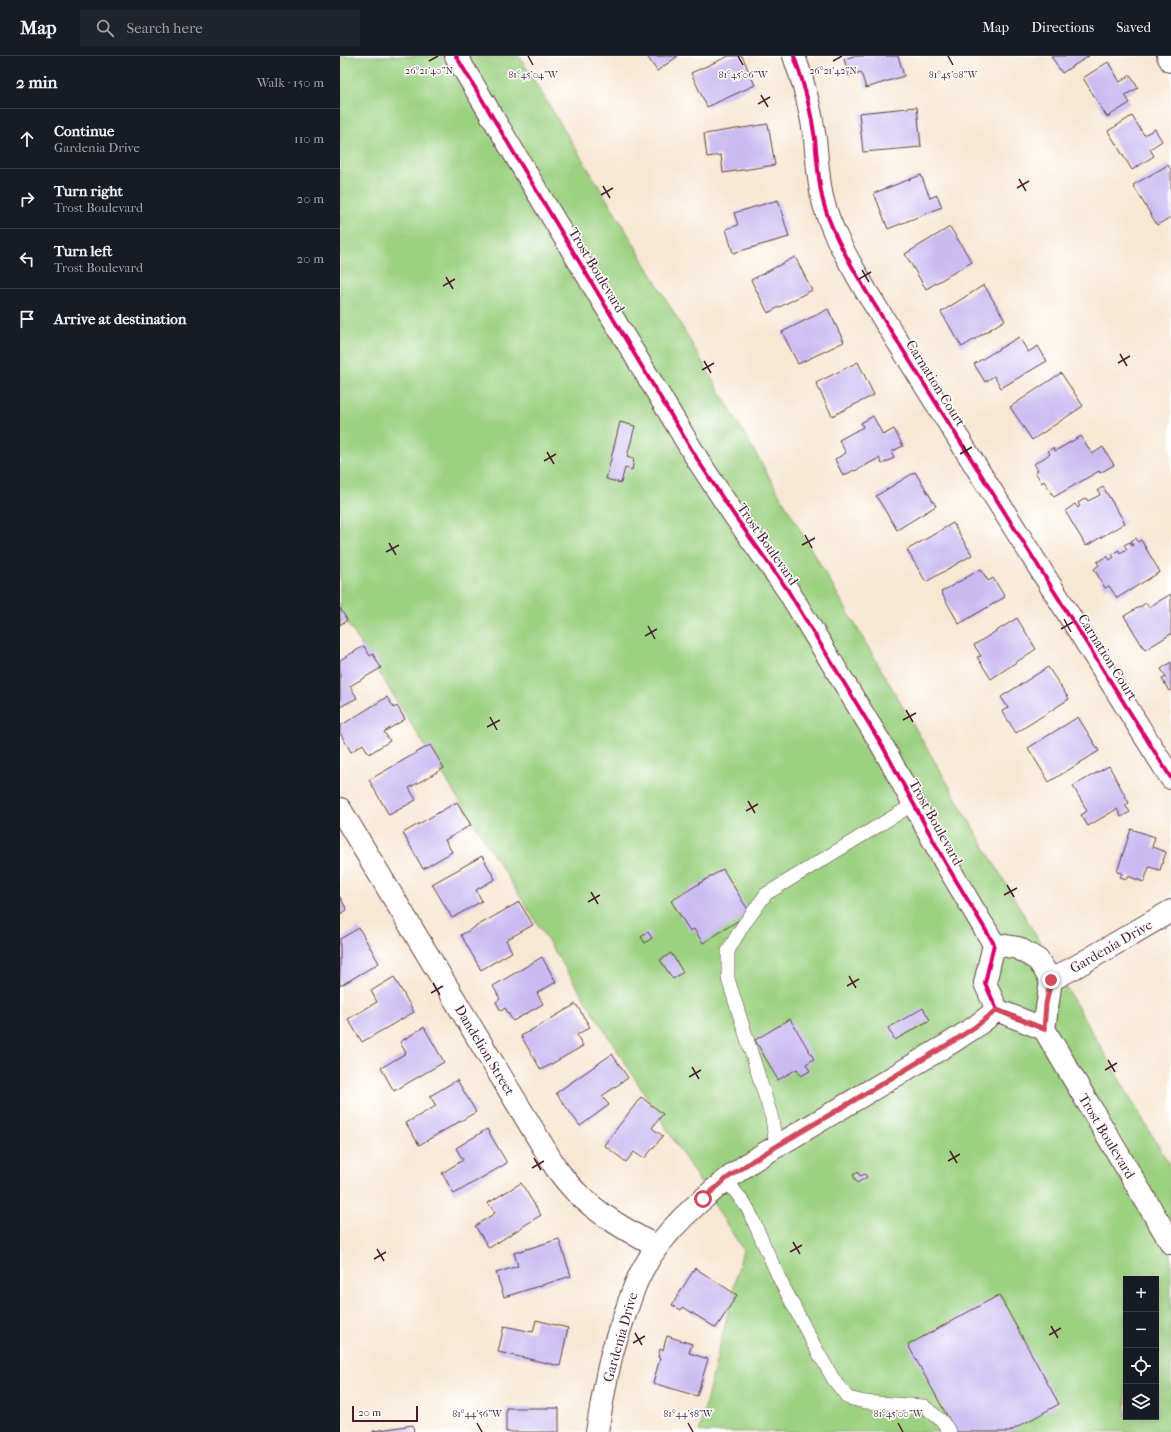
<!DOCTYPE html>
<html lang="en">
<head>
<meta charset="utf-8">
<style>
  :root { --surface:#171b24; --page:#20242c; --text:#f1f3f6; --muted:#9ea1a6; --line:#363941 }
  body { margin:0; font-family:"IM FELL French Canon",serif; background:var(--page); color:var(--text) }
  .controls { position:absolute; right:12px; bottom:12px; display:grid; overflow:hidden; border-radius:0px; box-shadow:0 4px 16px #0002 }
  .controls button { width:36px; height:36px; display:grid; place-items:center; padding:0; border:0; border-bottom:1px solid var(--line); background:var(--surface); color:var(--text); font:20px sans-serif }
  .scale { position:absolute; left:12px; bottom:10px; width:66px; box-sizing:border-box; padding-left:4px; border:2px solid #4a1f2b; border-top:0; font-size:11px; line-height:14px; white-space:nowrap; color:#4a1f2b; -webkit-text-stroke:3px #fff; paint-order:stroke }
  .stop { position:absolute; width:12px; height:12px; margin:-9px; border:3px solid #d1495b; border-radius:50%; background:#fff }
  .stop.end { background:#d1495b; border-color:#fff; box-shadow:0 1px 4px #0008 }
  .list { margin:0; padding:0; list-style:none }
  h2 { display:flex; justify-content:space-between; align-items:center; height:52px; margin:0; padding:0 16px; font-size:17px }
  h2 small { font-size:13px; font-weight:400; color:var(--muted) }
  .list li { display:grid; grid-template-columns:26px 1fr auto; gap:12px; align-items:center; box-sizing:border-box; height:60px; padding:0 16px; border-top:1px solid var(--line) }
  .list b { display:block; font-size:15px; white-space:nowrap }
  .list p { margin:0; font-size:13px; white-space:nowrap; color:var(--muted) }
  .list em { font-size:13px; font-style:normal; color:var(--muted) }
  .icon { flex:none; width:22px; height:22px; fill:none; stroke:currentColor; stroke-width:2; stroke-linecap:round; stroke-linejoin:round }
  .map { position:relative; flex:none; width:831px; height:1376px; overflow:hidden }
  header { display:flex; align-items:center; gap:24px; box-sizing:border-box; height:56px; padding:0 20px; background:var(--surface); border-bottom:1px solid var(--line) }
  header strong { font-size:19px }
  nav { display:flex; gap:22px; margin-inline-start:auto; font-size:14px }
  .search { width:280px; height:36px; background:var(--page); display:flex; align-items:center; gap:10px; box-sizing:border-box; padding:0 14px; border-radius:0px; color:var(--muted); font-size:15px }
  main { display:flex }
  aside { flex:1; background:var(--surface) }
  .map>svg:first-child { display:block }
  .green { fill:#9dd182; stroke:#747856; fill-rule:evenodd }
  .building { fill:#c9baf1 }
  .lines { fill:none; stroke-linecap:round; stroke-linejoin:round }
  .service-casing { stroke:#643d44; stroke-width:14 }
  .minor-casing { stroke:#643d44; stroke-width:24 }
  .service { stroke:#fff; stroke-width:13 }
  .minor { stroke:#fff; stroke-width:22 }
  .cycleway-casing { stroke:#fff; stroke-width:6 }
  .cycleway { stroke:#d6006c; stroke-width:4 }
  .route { stroke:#d1495b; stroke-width:5 }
  .ticks { fill:none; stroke:#4a1f2b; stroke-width:1.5 }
  .labels { text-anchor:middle; stroke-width:3; stroke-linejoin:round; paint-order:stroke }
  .street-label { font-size:14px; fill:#4a1f2b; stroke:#fff }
  .ticks-label { font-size:10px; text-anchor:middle; fill:#4a1f2b; stroke:#fff; stroke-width:3; stroke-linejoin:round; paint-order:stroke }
</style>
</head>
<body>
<header>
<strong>Map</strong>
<div class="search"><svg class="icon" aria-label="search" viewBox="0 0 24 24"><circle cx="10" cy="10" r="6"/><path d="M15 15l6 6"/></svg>Search here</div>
<nav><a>Map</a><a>Directions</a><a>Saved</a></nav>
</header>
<main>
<aside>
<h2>2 min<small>Walk · 150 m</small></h2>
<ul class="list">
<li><svg class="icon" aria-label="ahead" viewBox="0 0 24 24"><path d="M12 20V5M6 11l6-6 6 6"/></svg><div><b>Continue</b><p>Gardenia Drive</p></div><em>110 m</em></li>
<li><svg class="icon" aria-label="right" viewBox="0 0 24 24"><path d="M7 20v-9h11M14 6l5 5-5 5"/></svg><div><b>Turn right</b><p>Trost Boulevard</p></div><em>20 m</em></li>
<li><svg class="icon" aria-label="left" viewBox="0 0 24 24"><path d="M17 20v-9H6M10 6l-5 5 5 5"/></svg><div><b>Turn left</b><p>Trost Boulevard</p></div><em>20 m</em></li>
<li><svg class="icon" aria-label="arrive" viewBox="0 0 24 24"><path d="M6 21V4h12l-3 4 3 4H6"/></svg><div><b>Arrive at destination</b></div></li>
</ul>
</aside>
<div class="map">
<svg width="831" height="1376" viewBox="0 0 831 1376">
  <rect width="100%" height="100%" fill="#fff"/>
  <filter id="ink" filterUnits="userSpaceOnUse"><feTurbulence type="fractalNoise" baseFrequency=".025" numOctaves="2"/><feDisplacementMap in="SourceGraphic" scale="8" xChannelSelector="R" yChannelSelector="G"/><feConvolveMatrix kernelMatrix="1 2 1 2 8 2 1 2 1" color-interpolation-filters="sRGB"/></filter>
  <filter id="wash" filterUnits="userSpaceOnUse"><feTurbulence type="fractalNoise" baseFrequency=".012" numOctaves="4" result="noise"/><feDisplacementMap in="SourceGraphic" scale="16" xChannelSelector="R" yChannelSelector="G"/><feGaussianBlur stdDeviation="0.9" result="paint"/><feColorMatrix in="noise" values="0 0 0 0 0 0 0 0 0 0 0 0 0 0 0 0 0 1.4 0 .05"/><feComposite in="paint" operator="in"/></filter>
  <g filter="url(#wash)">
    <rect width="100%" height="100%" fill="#f7e8d4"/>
    <path class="green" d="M0,0H179L288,178L831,1112V1376H359L403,1194L0,555ZM786,1223H816V1361H786Z"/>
    <g id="blocks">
      <path class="building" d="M307,0H338L317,15Z
        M389,0H402L415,29L367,51L351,17Z
        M514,0H558L564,20L526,32L521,16L509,20L504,3Z
        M711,0H749L722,17Z
        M768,6L780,26L790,19L798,32L785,39L790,47L767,61L743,22Z
        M577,51L581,91L523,96L519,57Z
        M792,60L804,79L815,73L822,85L810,93L814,100L792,114L768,75Z
        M428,68L435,109L383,117L381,99L367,101L364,78Z
        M828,109L831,114V161L817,169L793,129Z
        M581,119L590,142L597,139L602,151L548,173L534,137Z
        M438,144L449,181L393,197L386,173L398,169L394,157Z
        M610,171L632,206L586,233L565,198Z
        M455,201L472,234L428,257L411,224Z
        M644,229L665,264L622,291L601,256Z
        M488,253L504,286L458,308L442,276Z
        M679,281L688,296L698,290L707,305L661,332L654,320L645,326L634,308Z
        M518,306L534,339L492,360L476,327Z
        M721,317L743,350L692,384L670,351Z
        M533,360L543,379L554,373L563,390L551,396L554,402L542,408L539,402L515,415L514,414L503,420L495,403L506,397L499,384L523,371L521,367Z
        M280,366L295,370L287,401L294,403L292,414L285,412L281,427L266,423Z
        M741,380L752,398L763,391L774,409L760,417L759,415L714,441L704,425L702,427L695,416L698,414L694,408L710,398L708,395L713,392L715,395Z
        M575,416L596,450L557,474L536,440Z
        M763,431L785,467L746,490L725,455L735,448L738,452L740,450L738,447L746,442L748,445L760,439L758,434Z
        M613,467L632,499L586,526L567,494Z
        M796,482L798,486L801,484L820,516L777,542L769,530L765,532L754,513L759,509L757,506L767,500L770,504L774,501L772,498L779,494L780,497L787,493L784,489L790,486L792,490L793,489L791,485Z
        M641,513L648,525L653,522L665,541L619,568L601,536Z
        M831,538V578L805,594L784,560L806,547L809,551Z
        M0,552L7,564L0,569Z
        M677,562L696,593L651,623L637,601L641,600L634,589Z
        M24,590L30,600L33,598L41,612L10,630L17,642L0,651V604Z
        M831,606V634L829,635L822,623L826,621L821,613Z
        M708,611L729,643L676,677L662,655L668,652L661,641Z
        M47,641L54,652L57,650L65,663L44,676L50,685L29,698L23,688L11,696L0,677V670Z
        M738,661L759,695L709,726L688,692Z
        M90,689L104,712L69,732L76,744L49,759L29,724Z
        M769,710L789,747L785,749L790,756L781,761L777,753L748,770L741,759L747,755L733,730Z
        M117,746L131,769L105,784L112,796L83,813L63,777Z
        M791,773L815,781L812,791L826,796L820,814L809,811L804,826L790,821V820H788L787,823L780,821L782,817L777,816Z
        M142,800L155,823L136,834L142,845L112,862L92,828Z
        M383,813L410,857L363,887L354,873L350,875L331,845Z
        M0,841L7,854L0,858Z
        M179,846L193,869L166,884L172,896L141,914L121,879Z
        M19,872L39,907L0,930V883Z
        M308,876L312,882L305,887L301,881Z
        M331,897L343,916L333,923L320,904Z
        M202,901L216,926L197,937L203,948L173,965L165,952L161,955L156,946L160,943L153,930Z
        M54,921L74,956L22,986L8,963L37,946L31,935Z
        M236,948L250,971L237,979L243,990L201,1014L181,980Z
        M583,952L590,964L555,984L548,972Z
        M450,963L474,1003L466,1008L470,1015L461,1020L457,1013L438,1024L415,984Z
        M84,971L104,1006L54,1035L41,1012L66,997L60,986Z
        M272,998L288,1022L262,1040L269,1049L240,1070L216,1037Z
        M117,1024L136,1056L79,1089L66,1067L96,1050L90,1040Z
        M301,1041L323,1058L312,1072L323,1080L304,1103L294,1096L286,1106L264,1089Z
        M147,1073L167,1107L114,1138L102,1117L123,1104L116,1092Z
        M518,1116L520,1120L525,1118L527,1121L517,1127L513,1119Z
        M181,1127L201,1159L149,1192L135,1170L155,1157L148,1147Z
        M219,1183L231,1220L164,1241L156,1217L178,1210L174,1197Z
        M355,1212L397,1239L376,1272L343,1251L341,1254L332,1249Z
        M659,1239L719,1348L669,1376H616L568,1289Z
        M196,1264L228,1272L220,1310L158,1296L164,1270L193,1276Z
        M327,1280L352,1288L349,1297L368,1303L357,1340L313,1327L320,1302L318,1301L320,1293L323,1294Z
        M166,1352H219V1376H166Z
        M73,1369L74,1376H33V1375Z"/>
    </g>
  </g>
  <g filter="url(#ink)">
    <use href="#blocks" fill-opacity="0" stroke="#643d44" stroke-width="1"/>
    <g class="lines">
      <defs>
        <path id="service" d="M436,1091L432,1062L388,923V895L402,871L426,838L574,748
          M386,1123L408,1153L440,1224L475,1291L494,1324L508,1342L525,1346L584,1350L602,1365L610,1376"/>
        <path id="minor" d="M116,0L359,406L394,459L447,533L543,691L605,806L654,888L645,927L657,954L704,973
          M454,0C464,27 471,54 475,83C477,102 478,122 482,141C490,175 509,205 526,235L831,722
          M828,0L831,5
          M0,753L216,1112C222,1120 229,1129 236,1136C259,1159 288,1175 317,1191
          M654,888L678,892L698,904L711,924L704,973L831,1187
          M711,924L737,910L831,855
          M257,1376C262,1347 266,1318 274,1290C278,1278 282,1267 286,1255C291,1241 295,1226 303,1213C326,1170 372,1133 412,1105L612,986L635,971L657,954"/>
      </defs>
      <use href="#service" class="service-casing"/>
      <use href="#minor" class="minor-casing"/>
      <use href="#service" class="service"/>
      <use href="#minor" class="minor"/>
      <defs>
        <path id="cycleway" d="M116,0L359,406L394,459L447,533L543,691L605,806L654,888L645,927L657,954L704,973
          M454,0C464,27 471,54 475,83C477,102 478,122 482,141C490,175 509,205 526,235L831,722"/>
      </defs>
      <use href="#cycleway" class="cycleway-casing"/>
      <use href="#cycleway" class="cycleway"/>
    </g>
  </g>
  <g class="lines" filter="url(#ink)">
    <path class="route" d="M363,1143L386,1123L412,1105L612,986L635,971L657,954L704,973L706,948L711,924"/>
  </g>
  <path class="ticks" d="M188,0L193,9M398,0L403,9M608,0L613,9M89,5L98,0M493,5L502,0M421,39L428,51M418,48L430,41M679,123L686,135M263,130L270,142M677,132L689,125M261,139L273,132M522,214L529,226M106,221L113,233M519,223L531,216M103,230L115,223M780,298L787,310M364,305L371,317M778,307L790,300M362,314L374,307M623,389L630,401M207,396L214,408M620,398L632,391M204,405L216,398M465,479L472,492M49,487L56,499M462,489L475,482M46,496L59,489M724,563L731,576M308,570L315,583M721,573L733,566M305,580L317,573M566,654L573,666M150,661L157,674M563,664L576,657M147,671L160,664M408,745L415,757M406,755L418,748M667,829L674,841M251,836L258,848M664,839L677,832M248,846L260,839M509,920L516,932M93,927L100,939M507,930L519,923M91,937L103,930M768,1004L775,1016M352,1011L359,1023M765,1014L777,1007M349,1021L361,1014M610,1095L617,1107M194,1102L201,1114M608,1105L620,1098M192,1112L204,1105M453,1186L460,1198M37,1193L44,1205M450,1196L462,1189M34,1203L46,1196M711,1270L718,1282M295,1277L302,1289M709,1279L721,1272M293,1287L305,1280M137,1367L142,1376M348,1367L353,1376M558,1367L563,1376"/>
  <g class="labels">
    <g class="street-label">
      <text transform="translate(257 214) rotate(59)" y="5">Trost Boulevard</text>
      <text transform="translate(596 327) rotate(58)" y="5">Carnation Court</text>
      <text transform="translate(428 488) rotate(55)" y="5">Trost Boulevard</text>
      <text transform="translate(768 601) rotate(58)" y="5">Carnation Court</text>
      <text transform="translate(596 766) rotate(61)" y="5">Trost Boulevard</text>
      <text transform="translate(771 890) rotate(-30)" y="5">Gardenia Drive</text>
      <text transform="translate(145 994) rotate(59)" y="5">Dandelion Street</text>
      <text transform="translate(767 1080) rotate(59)" y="5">Trost Boulevard</text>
      <text transform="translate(280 1281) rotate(-74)" y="5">Gardenia Drive</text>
    </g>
  </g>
  <g class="ticks-label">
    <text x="89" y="18">26°21'40"N</text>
    <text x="493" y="18">26°21'42"N</text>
    <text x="613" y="22">81°45'08"W</text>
    <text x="193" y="22">81°45'04"W</text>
    <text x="403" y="22">81°45'06"W</text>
    <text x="137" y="1361">81°44'56"W</text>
    <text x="348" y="1361">81°44'58"W</text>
    <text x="558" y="1361">81°45'00"W</text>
  </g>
</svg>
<div class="controls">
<button>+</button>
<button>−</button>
<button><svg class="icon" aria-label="locate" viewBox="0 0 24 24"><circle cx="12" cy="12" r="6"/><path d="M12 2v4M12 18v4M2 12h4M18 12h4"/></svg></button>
<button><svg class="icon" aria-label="layers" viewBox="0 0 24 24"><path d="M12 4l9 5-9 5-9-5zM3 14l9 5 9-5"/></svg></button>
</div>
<div class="scale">20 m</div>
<div class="stop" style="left:363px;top:1143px"></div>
<div class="stop end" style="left:711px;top:924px"></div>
</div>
</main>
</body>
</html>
